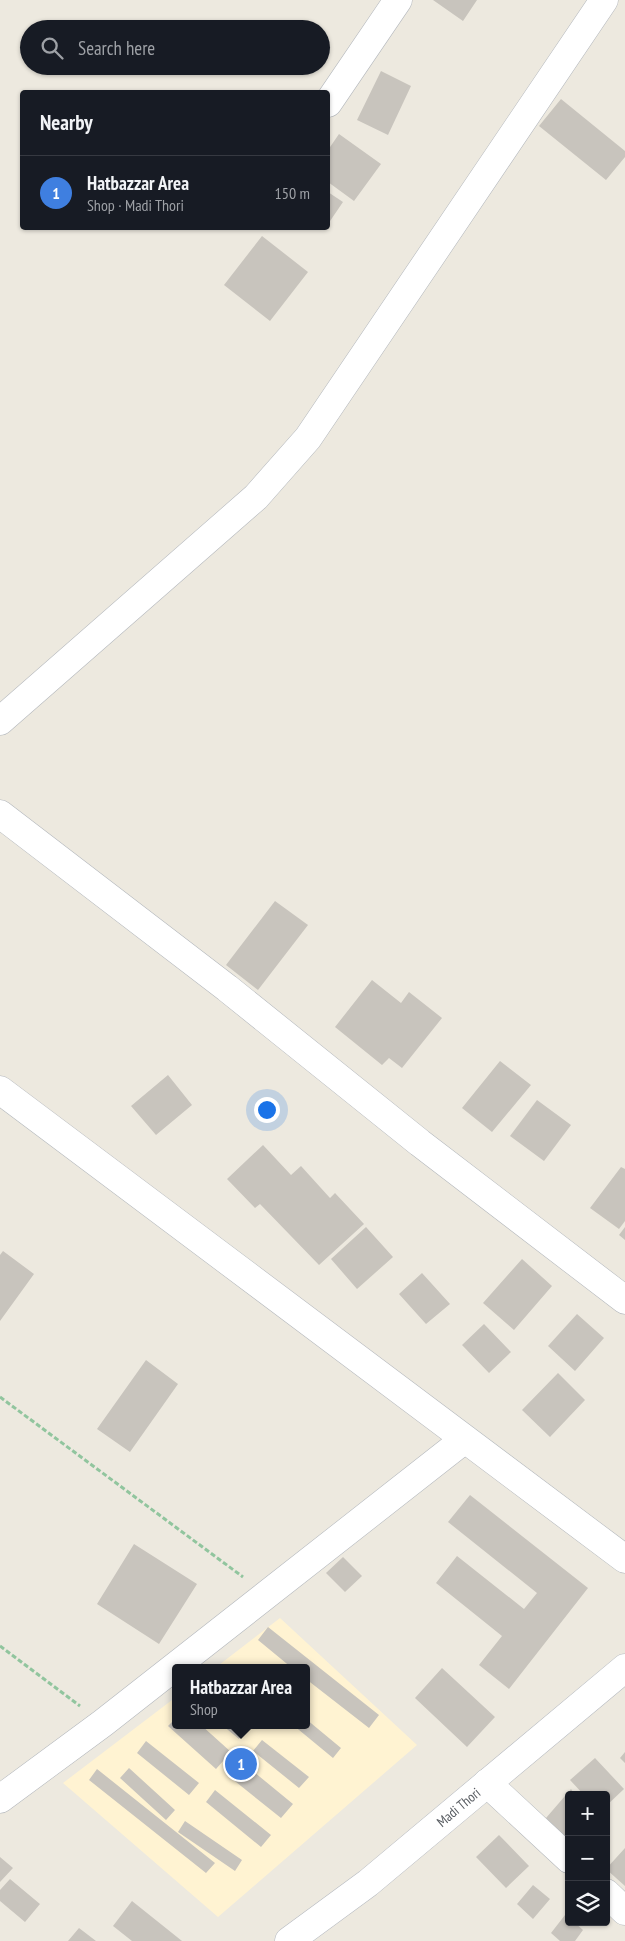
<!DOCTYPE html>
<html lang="en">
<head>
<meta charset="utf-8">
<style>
  :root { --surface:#171b24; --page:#20242c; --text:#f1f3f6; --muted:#9ea1a6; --line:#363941; --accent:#8c9099 }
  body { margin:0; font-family:"PT Sans Narrow",sans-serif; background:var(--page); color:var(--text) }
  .controls { position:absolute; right:15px; bottom:15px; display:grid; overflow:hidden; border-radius:5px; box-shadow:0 1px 4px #0004 }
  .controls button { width:45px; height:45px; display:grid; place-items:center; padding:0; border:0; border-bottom:1px solid var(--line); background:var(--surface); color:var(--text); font:25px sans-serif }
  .you { position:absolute; left:266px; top:1109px; width:18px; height:18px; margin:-12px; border:4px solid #fff; border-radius:50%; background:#1a73e8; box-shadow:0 0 0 8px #1a73e833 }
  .badge { display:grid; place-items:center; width:32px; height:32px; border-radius:50%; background:var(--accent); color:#fff; font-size:16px; font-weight:700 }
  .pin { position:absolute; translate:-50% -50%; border:2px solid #fff; box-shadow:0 1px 5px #0006 }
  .popup { position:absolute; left:172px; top:1664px; width:138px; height:65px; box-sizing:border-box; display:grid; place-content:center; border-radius:5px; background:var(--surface); filter:drop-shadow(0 1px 4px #0005); font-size:16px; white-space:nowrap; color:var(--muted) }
  .popup b { font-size:19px; color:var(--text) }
  .popup::after { content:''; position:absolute; left:50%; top:100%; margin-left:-10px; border:10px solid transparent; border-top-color:var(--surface) }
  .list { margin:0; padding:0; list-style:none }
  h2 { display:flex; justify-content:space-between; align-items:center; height:65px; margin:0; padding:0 20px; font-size:21px }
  h2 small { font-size:16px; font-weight:400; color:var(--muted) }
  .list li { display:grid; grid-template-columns:32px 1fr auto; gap:15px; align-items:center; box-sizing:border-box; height:75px; padding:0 20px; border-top:1px solid var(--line) }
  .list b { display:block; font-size:19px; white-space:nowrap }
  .list p { margin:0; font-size:16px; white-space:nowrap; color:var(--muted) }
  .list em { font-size:16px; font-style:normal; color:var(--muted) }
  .icon { flex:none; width:28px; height:28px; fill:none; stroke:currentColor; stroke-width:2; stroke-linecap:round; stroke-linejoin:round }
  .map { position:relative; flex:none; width:625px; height:1941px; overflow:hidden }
  .search { position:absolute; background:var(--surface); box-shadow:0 1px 4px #0004; left:20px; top:20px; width:310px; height:55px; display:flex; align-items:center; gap:12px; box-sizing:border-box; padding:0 18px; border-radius:28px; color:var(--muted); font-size:19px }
  .panel { position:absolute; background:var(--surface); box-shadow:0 1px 4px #0004; left:20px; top:90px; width:310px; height:140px; border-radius:5px }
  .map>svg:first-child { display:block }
  .commercial { fill:#fff3d2 }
  .building { fill:#c8c4bd }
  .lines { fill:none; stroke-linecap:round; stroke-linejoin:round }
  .street-casing { stroke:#b3b7bc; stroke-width:29 }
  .secondary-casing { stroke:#b6bac0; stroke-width:29 }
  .path { stroke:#91c59e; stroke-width:3; stroke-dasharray:5 2.5; stroke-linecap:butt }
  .street { stroke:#fff; stroke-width:28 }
  .secondary { stroke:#fff; stroke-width:28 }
  .labels { text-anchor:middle; stroke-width:4.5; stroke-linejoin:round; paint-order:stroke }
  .street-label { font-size:14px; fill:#595d62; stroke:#fff }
</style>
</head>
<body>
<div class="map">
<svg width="625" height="1941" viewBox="0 0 625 1941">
  <rect width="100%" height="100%" fill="#ede9df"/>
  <path class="commercial" d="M280,1618L417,1745L218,1917L63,1783L176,1697V1725H306V1668H215Z"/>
  <path class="building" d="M433,0H477L463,21Z
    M381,71L411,86L388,135L357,120Z
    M561,99L625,151V157L606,180L539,126Z
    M339,134L381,164L354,201L328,182V150Z
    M328,192L343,202L328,224Z
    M262,236L308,272L270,321L224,285Z
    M275,901L308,925L258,990L226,965Z
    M372,980L401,1003L409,992L442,1018L402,1068L389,1058L382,1065L335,1027Z
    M500,1061L531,1085L492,1132L462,1108Z
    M168,1075L192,1105L156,1135L131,1106Z
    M537,1100L571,1125L544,1161L510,1136Z
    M263,1145L291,1175L301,1166L330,1198L335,1193L364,1224L319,1265L260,1204L255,1208L227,1179Z
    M621,1167L625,1169V1221L619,1229L590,1208Z
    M366,1227L393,1257L357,1289L331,1259Z
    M625,1227V1240L619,1235Z
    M3,1251L34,1274L0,1321V1255Z
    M522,1259L552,1286L514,1330L483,1303Z
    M422,1273L450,1304L426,1324L399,1294Z
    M577,1314L604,1338L575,1371L548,1346Z
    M484,1324L511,1352L489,1373L462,1345Z
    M146,1360L178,1384L130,1452L97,1429Z
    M558,1373L585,1400L550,1437L522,1410Z
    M470,1495L588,1588L509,1689L479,1665L502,1636L436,1583L457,1556L524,1609L537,1593L448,1522Z
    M134,1544L197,1584L159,1644L97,1604Z
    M343,1557L362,1576L345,1592L326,1573Z
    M268,1627L379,1715L369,1728L306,1679V1668H292L258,1640Z
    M442,1668L495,1717L467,1747L415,1698Z
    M176,1718V1725H201L231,1752L216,1769L168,1726Z
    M306,1719L341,1748L333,1758L293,1725H306Z
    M222,1725H249L239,1739Z
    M262,1740L309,1777L299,1788L253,1751Z
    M146,1741L199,1783L189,1795L137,1753Z
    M625,1752V1763L620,1758Z
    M595,1758L624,1789L606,1806V1795H584L570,1780Z
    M243,1763L293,1804L281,1818L231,1778Z
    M129,1768L175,1810L166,1820L120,1778Z
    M97,1769L215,1863L206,1873L89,1780Z
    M571,1789L575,1795H569V1832L563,1839L546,1818Z
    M215,1790L271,1835L261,1847L206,1802Z
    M185,1821L242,1860L235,1871L178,1832Z
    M499,1835L529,1866L506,1888L476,1857Z
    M625,1848V1886L606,1869Z
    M0,1857L13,1868L0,1882Z
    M10,1879L40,1904L25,1922L0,1901V1890Z
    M533,1885L550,1899L533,1919L517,1904Z
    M132,1901L182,1941H132L113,1926Z
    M565,1915L569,1918V1922H574L583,1930L575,1941H560L551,1933Z
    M79,1928L96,1941H68Z"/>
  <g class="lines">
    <defs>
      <path id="street" d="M328,103L398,0
        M0,721L256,497L308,438L604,0
        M0,814L227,988L420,1143L625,1300
        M0,1090L625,1559
        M487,1783L569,1859
        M0,1799L103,1723L465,1439
        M606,1893L625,1911"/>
      <g id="secondary">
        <path id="s1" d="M289,1941L368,1883L625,1668"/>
      </g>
    </defs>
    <use href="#street" class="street-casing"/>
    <use href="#secondary" class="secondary-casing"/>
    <path class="path" d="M0,1397L243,1577
      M0,1646L80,1706"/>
    <use href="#street" class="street"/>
    <use href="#secondary" class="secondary"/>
  </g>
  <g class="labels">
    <g class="street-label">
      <text dy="5" stroke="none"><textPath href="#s1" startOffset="216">Madi Thori</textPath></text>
    </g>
  </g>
</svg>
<div class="controls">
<button>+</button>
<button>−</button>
<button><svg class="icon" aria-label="layers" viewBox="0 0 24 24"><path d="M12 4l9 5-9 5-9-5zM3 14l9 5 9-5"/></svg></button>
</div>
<div class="you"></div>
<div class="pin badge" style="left:241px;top:1764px;background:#3f7fe0">1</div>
<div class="popup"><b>Hatbazzar Area</b>Shop</div>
<div class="search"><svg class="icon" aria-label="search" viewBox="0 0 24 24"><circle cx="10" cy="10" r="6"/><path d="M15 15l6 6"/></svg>Search here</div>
<section class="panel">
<h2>Nearby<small></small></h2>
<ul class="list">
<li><span class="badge" style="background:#3f7fe0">1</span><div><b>Hatbazzar Area</b><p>Shop · Madi Thori</p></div><em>150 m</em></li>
</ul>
</section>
</div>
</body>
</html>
